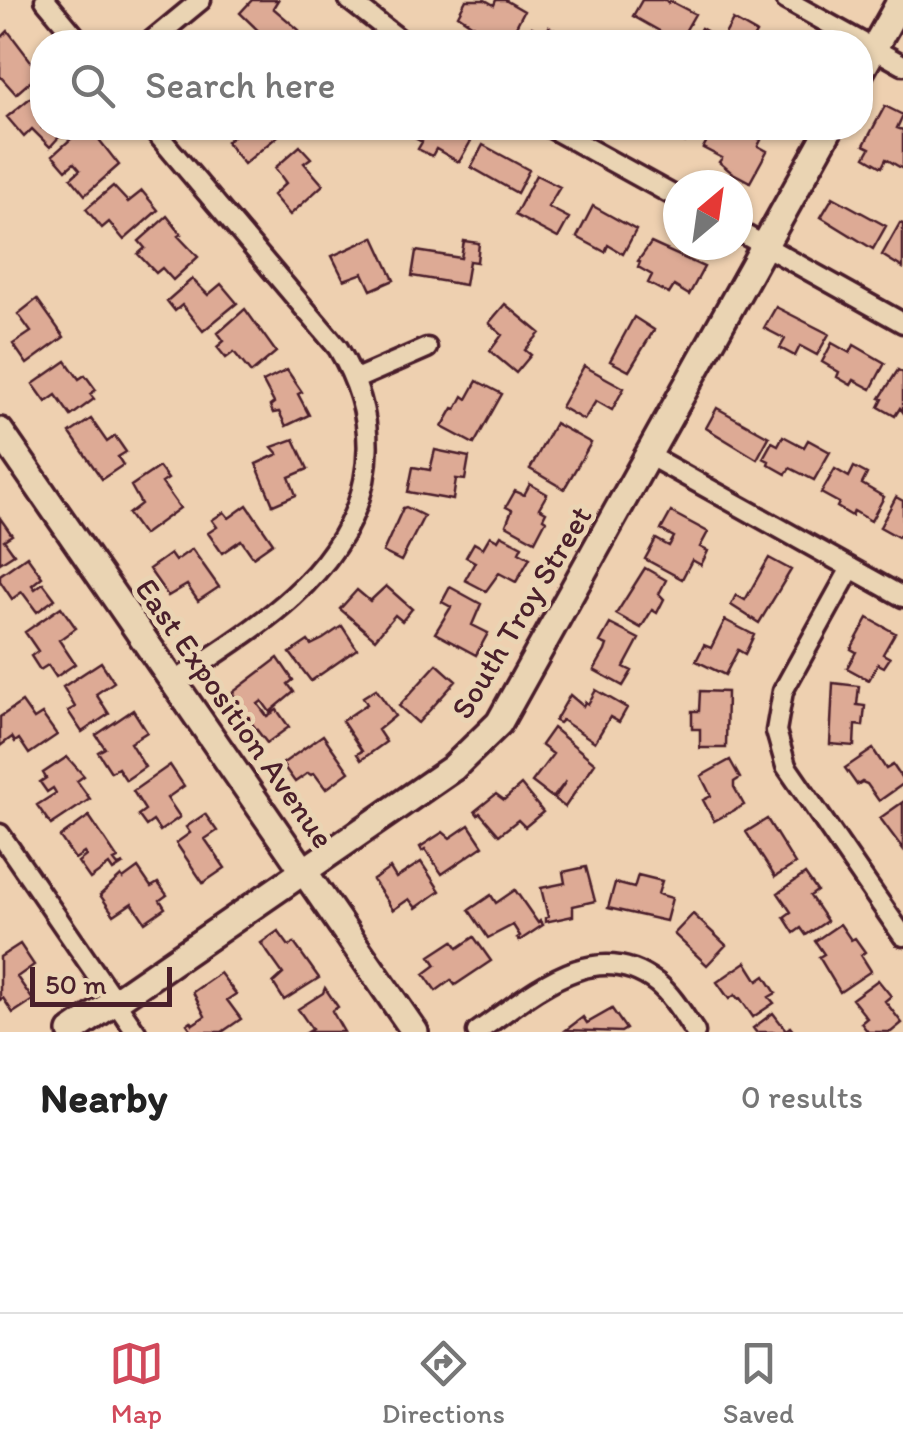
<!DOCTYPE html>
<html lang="en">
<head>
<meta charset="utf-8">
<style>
  :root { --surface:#fff; --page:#f2f2f2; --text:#222; --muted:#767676; --line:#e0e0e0; --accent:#d1495b }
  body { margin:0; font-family:Itim,sans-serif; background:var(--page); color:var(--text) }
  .compass { position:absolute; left:663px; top:170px; width:90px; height:90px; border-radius:50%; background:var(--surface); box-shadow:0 2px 8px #0004; rotate:29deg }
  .scale { position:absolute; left:30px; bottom:25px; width:142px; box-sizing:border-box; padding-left:10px; border:5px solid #4a1f2b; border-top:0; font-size:28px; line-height:35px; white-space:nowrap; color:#4a1f2b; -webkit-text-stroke:8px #ead4b3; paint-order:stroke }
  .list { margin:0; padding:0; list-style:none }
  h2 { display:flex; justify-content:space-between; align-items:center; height:130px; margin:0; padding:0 40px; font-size:42px }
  h2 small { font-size:32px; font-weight:400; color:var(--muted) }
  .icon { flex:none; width:55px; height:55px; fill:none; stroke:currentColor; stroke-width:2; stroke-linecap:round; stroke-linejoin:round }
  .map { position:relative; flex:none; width:903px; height:1032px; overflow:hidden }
  .search { position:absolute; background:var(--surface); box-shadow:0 2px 8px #0004; left:30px; right:30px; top:30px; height:110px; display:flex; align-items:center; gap:25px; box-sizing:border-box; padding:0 35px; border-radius:40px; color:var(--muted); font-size:38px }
  .sheet { height:280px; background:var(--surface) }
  nav { display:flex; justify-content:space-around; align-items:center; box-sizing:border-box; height:140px; border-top:2px solid var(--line); background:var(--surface); font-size:28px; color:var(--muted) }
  nav a { display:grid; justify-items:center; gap:5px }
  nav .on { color:var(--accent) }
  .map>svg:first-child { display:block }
  .building { fill:#ddaa95; stroke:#4a1f2b; stroke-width:2.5 }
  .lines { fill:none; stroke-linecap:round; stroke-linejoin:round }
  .street-casing { stroke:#4a1f2b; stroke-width:25 }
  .secondary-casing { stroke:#4a1f2b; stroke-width:32 }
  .street { stroke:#ead4b3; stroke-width:18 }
  .secondary { stroke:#ead4b3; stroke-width:25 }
  .labels { text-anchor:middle; stroke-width:10; stroke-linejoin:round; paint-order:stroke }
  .street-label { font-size:32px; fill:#4a1f2b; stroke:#ead4b3 }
</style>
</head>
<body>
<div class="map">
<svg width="903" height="1032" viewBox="0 0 903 1032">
  <rect width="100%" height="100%" fill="#eed0b0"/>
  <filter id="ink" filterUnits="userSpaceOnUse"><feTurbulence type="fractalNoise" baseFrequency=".01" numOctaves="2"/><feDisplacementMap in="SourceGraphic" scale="20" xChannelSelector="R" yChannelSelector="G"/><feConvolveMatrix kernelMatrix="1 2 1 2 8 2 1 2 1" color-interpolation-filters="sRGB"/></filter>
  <g filter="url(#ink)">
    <path class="building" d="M252,0H278L273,8L299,30L286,42H270L240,13Z
      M466,0H485L494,5L496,0H505L524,11L508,42H498L458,15Z
      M642,0H666L668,3L670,1L695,14L679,42L633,16Z
      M733,20L756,33L751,42H693L701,28L722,40Z
      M532,27L546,34L549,27L562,34L558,41L560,42H524Z
      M8,31L40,73L16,94L0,76V39Z
      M35,94L42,103V128H67L50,147L32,129L24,137L7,117Z
      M885,106L903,115L897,128L903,130V169L886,159L882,167L865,157L870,148L864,145Z
      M83,128H90L119,165L85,195L71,178L80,170L74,163L66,170L53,155Z
      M242,128H273L279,135L244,164L226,142Z
      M413,128H455L472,139L459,162L436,149L432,156L418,149L422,142L409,135Z
      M659,128H694L685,142Z
      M714,128H728L741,137L744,131L761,140L758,146L767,151L750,182L731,172L719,162L722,158L703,148Z
      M483,145L529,170L517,193L471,167Z
      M300,146L311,158L304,163L323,185L290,215L273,195L286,183L275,168Z
      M536,175L560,187L548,207L569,218L558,238L515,215Z
      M113,186L128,202L142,191L158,210L124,240L109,222L102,228L86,209Z
      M833,197L886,226L873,249L821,217Z
      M593,206L636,230L623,254L608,245L605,252L577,237Z
      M167,216L181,234L178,236L198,257L173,280L162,268L156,273L138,254L145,248L139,241Z
      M900,223L903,224V268L882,255Z
      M374,237L394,280L371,290L363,273L344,280L332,256Z
      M464,241L479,243L477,262L469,261L465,285L412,276L416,251L461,258Z
      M651,243L704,267L689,295L674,286L669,294L648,283L652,275L638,267L640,262L638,261Z
      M192,279L208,295L221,284L237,303L203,331L182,305L175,311L167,301Z
      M37,299L64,337L27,364L13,344L31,332L18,314Z
      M505,304L540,333L525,350L531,355L516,373L490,351L502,335L489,323Z
      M776,307L829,334L817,355L800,346L795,356L780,348L785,339L764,328Z
      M245,309L276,352L251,373L234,352L226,358L217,347L224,341L218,333Z
      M634,317L654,330L629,371L610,361Z
      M832,343L850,353L854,345L885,363L871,389L854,380L851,385L837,377L839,372L822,362Z
      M66,361L79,379L85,375L96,390L90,394L94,399L71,416L56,395L46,402L33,384Z
      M584,366L624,388L612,410L596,401L584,420L561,407Z
      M287,370L302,392L298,394L309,415L286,426L279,412L273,413L270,406L274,403L263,382Z
      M898,370L903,373V412L900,408L895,416L879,407L883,399L880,398Z
      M477,381L502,394L474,444L442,427L453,408L456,409L463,396L467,399Z
      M717,408L769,437L757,459L706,428Z
      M91,419L107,442L115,436L126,452L118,457L123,465L102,479L70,433Z
      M555,423L591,443L564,489L530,469Z
      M783,436L804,447L808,440L830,452L814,480L790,468L786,474L768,464L769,461L763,458L772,442L778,445Z
      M294,439L308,469L289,477L296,495L273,505L256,464L278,454L272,447Z
      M435,450L469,457L465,480L456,479L453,500L408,492L413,467L430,470Z
      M159,467L168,479L162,483L180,508L143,535L128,514L141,504L131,486Z
      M854,467L867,474L862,484L884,497L871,521L854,511L852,516L837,507L839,503L821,493L835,469L849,477Z
      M530,484L547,494L539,508L546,512L543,518L546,520L535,541L506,525L512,510L506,507L515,491L524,495Z
      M896,497L903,501V531L898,537L880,527Z
      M247,505L273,543L253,557L241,540L222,553L208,533L217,527L212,520L224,512L229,518Z
      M406,507L424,516L401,561L383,552L403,508Z
      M671,512L708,532L700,547L708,551L701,565L692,560L682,579L645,559L656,539L669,546L674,537L661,530Z
      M0,518L12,535L4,540L14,554L0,563Z
      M501,535L522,546L519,552L530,558L516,582L499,573L486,591L465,580L475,562L466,557L474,543L483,548L490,536L498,540Z
      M192,549L219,587L198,601L187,585L168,596L149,569L170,554L175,561Z
      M27,556L42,577L32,585L35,589L43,583L55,599L37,612L22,592L12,599L0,581V575Z
      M769,558L791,570L759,623L731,605L736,595L745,600Z
      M645,568L666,580L659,594L664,599L657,613L652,610L641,628L616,614Z
      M386,586L412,609L402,621L395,615L375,639L340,609L357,590L370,601Z
      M450,587L481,604L472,625L488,633L476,655L435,633L451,607L442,602Z
      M61,607L76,628L59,640L75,664L56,677L48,665L40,670L31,656L38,651L25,632Z
      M868,618L895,633L883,654L890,658L884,667L878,664L869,680L847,668L856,652L851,649Z
      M725,620L754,635L745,654L738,650L725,675L696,661L704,645L711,648Z
      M610,624L639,639L624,667L632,671L623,686L594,670L605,651L607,645L600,642Z
      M342,626L357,649L311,681L290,653L308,641L311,645L323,639Z
      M278,658L293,680L288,684L294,692L270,712L262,701L258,704L267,716L277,710L289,727L267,743L243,712L245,711L232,693Z
      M101,662L114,682L96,694L109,714L82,732L68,711L75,707L63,687Z
      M437,664L456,681L418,723L399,706Z
      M833,683L859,686L857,705L865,706L863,726L855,725L854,746L830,744Z
      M376,689L395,716L378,730L386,742L361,760L357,754L362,751L342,721L367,704L363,697Z
      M596,690L627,708L619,722L610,717L595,742L562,720L559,723L555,721L570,695L583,706L585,702L588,704Z
      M700,691L727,692L726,748H700V729H692V711H699Z
      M22,702L34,719L42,714L57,735L29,754L19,739L15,742L12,737L0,746V717Z
      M133,710L147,732L130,743L145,767L126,780L118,768L111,772L98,752L105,748L96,735Z
      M553,728L595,763L565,807L554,799L566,781L553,798L532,782L553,754L541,745Z
      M323,735L349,772L326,789L314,773L311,775L308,773L295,782L282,764Z
      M873,749L886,769L893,765L903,780V784L879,801L867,784L862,782L857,785L845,768Z
      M67,757L84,776L77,781L90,799L51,825L37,805L56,793L53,788L47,792L40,782L46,778L43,773Z
      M730,760L740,778L734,782V787L744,805L714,821L703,800L711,796L701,776Z
      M170,765L184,786L167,798L180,817L160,831L153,821L146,826L138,815L145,810L133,791Z
      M521,785L543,812L525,827L518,820L499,835L480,813L478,815L475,811L496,794L504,800Z
      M903,802V849L880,818Z
      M205,814L217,831L205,839L225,868L203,883L176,843L190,833L186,827Z
      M89,816L118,859L114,861L118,866L124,864L113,871L109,865L90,879L78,862L86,856L84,853L75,859L60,837Z
      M767,819L795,864L775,877L746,832Z
      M469,825L483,846L442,874L425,849L422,851L420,847L443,832L450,838Z
      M421,862L440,891L416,908L409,899L393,910L373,880L390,868L396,878Z
      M586,867L595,901L573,906V916L545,922V918L548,917L541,888L565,883L563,872Z
      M138,868L151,887L158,883L167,895L160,900L165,908L145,922L132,903L114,915L100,895L121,876L123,879Z
      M805,874L817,891L810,896L827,921L806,935L801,928L794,933L784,917L791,912L778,893Z
      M638,875L662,881L658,894L672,898L666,921L608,908L615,883L634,888Z
      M515,890L538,923L540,921L543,925L519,941L517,938L520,936L513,925L488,938L469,910L491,895L496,903Z
      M693,914L726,945L707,965L674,934Z
      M840,924L851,940L855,938L865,952L861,955L871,971L840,992L819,957L824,954L815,941Z
      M278,931L289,946L294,943L319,978L284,1000L273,983L283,974L261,943Z
      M474,937L491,961L455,985L451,980L436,991L424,974L436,965L430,956L453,941L458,948Z
      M20,944L34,965L17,977L33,1000L13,1013L3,998L0,1000V957Z
      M746,962L758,981L765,976L776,993L769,997L774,1003L753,1017L740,998L738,999L735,995L729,999L717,982Z
      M220,973L236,994L227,1000L241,1019L222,1032H193L187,1024L191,1021L193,1024L205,1016L193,992Z
      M878,980L891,996L885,1001L888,1005L902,1023L891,1032H868L861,1023L867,1018L852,999Z
      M325,988L338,1007L332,1011L344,1032H307L312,1029L298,1009L323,993Z
      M612,1009L626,1029L621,1032L566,1030L583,1017L587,1023Z
      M773,1013L786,1030L790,1027L794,1032H756L753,1028Z"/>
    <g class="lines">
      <defs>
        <path id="street" d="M45,0L80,42
          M349,0L403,42
          M786,0L903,65
          M150,42L201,0
          M152,128L338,348C392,438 369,527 293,596C257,629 214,654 175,682
          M551,128L678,198
          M738,231L903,323
          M356,379L427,348
          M650,456L903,597
          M851,568L783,691L776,731L786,766L903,936
          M0,834L136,1032
          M477,1032C530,996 593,934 657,983C673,996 684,1016 695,1032"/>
        <path id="secondary" d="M860,73L901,0
          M0,431L415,1032
          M71,1032L453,768L499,723L830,128"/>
      </defs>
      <use href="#street" class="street-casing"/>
      <use href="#secondary" class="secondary-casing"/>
      <use href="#street" class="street"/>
      <use href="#secondary" class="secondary"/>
    </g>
  </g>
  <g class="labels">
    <g class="street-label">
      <text transform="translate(521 612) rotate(-59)" y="11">South Troy Street</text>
      <text transform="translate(235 713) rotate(55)" y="11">East Exposition Avenue</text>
    </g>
  </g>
</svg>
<svg class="compass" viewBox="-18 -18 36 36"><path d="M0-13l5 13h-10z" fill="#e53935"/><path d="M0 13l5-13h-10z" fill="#767676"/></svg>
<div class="scale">50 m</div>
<div class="search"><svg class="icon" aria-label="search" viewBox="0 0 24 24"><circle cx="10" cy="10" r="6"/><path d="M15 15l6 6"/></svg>Search here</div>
</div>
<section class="sheet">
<h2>Nearby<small>0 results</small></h2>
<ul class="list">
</ul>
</section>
<nav>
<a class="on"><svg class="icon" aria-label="map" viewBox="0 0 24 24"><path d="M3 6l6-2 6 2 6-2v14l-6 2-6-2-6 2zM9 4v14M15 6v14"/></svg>Map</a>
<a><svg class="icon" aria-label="directions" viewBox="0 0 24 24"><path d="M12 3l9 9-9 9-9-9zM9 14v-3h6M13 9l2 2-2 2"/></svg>Directions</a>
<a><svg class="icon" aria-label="saved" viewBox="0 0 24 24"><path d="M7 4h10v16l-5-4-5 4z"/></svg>Saved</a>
</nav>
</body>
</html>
